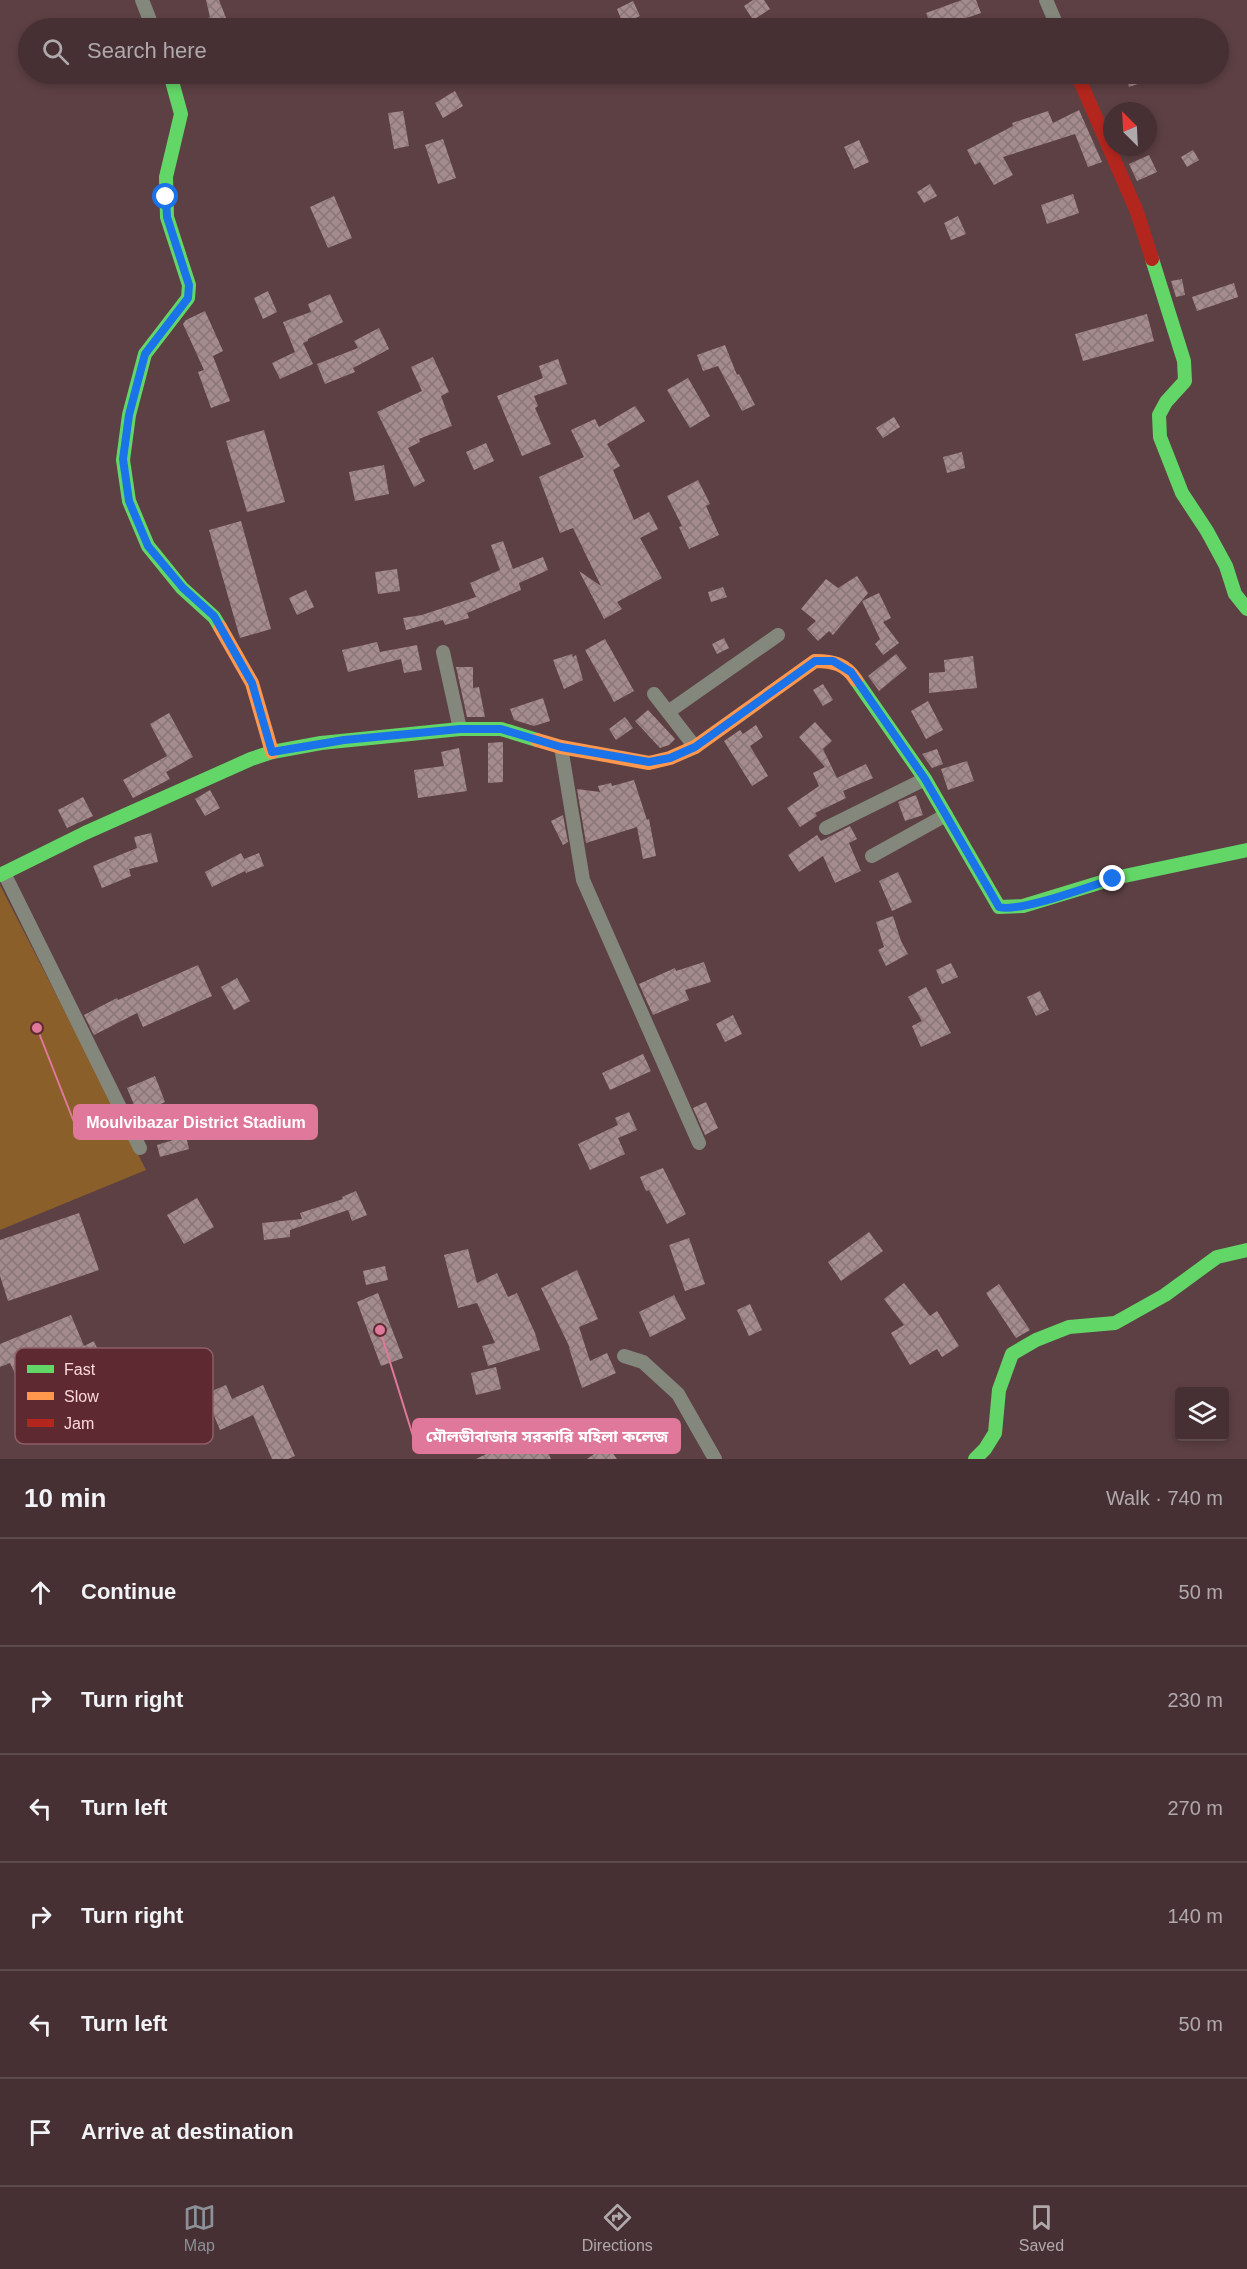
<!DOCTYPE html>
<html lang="en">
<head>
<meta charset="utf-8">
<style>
  :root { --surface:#463033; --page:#503c3f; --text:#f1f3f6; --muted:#b0a9ac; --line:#5e4b4e; --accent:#8c9099 }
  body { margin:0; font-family:Helvetica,"Noto Sans Bengali",sans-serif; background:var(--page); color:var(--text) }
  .controls { position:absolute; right:18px; bottom:18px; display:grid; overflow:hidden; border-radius:6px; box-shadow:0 3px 9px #0003 }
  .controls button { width:54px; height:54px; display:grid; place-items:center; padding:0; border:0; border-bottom:2px solid var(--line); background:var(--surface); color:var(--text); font:30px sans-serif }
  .compass { position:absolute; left:1103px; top:102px; width:54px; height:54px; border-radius:50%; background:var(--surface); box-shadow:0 3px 9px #0003; rotate:336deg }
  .stop { position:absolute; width:18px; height:18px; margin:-14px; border:4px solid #1a73e8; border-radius:50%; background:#fff }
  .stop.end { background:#1a73e8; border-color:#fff; box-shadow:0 2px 6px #0008 }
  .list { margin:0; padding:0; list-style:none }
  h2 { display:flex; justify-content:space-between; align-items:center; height:78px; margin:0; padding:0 24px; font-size:26px }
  h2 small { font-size:20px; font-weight:400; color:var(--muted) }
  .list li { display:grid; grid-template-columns:39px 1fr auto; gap:18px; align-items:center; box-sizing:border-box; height:108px; padding:0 24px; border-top:2px solid var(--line) }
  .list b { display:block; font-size:22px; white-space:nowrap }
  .list em { font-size:20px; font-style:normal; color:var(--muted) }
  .icon { flex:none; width:33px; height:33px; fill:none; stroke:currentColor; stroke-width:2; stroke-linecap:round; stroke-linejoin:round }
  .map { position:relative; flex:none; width:1247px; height:1459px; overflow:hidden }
  .search { position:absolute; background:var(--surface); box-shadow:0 3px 9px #0003; left:18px; right:18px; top:18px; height:66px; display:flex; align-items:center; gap:15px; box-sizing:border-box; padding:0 21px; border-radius:33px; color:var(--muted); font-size:22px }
  .sheet { height:726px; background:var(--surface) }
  nav { display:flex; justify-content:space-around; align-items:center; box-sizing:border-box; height:84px; border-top:2px solid var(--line); background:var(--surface); font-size:16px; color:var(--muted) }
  nav a { display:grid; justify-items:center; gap:3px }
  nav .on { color:var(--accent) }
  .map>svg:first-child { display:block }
  .grass { fill:#8a5f29 }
  .building { fill:url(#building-cross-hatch) }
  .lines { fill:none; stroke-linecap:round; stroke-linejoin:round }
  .street { stroke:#84877b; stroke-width:14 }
  .fast { stroke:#63d668; stroke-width:14 }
  .slow { stroke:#ff974d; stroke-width:14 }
  .jam { stroke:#b3261e; stroke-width:14 }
  .route { stroke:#1a73e8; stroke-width:8 }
  .key { fill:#5e2931; stroke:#8d5e64; stroke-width:1.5 }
  .key-label { font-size:16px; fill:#fcd8db }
  .leader { fill:none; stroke:#df789b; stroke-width:2 }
  .callout-dot { fill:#df789b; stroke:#5e2931; stroke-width:2 }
  .callout { fill:#df789b; stroke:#df789b; stroke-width:2 }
  .callout-label { font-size:16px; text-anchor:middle; font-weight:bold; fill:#fff }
</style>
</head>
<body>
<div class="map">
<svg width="1247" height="1459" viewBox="0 0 1247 1459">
  <defs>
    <pattern id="building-cross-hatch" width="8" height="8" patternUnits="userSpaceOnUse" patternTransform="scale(1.5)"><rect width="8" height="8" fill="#a48b8e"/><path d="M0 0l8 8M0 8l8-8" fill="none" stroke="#8a7577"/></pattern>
  </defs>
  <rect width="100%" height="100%" fill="#5d4044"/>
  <path class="grass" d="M0,885L146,1170L0,1230Z"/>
  <path class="building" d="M206,0H219L230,28H208L205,19L210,17Z
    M753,0H764L770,9L753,20L744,6Z
    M962,0H976L981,13L937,28H932L926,13Z
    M633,1L640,16L623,24L617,9Z
    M1125,74H1161V76L1129,87Z
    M455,91L463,106L443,118L435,103Z
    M1079,110L1102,162L1088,167L1075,134L1003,157L1013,175L994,185L980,162L975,165L967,150L1013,126L1012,123L1048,111L1053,123Z
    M403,111L409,146L394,149L388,113Z
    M443,139L456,178L438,184L425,145Z
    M859,140L869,162L854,169L844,147Z
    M1193,150L1199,160L1187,167L1181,157Z
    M1149,155L1157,172L1137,181L1129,164Z
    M930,184L937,196L924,203L917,192Z
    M1073,194L1079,213L1047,224L1041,205Z
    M334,196L352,238L328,248L310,207Z
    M958,216L966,234L951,240L944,223Z
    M1182,279L1185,295L1176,297L1171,281Z
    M1234,283L1238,297L1197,311L1192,297Z
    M268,291L277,312L263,319L254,298Z
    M330,294L343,322L308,339V341L303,343L313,364L280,379L272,363L295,352L283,322L311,312L308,304Z
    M205,311L223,351L213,356L230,401L211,408L198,372L204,370L183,324L186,320Z
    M1147,314L1154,341L1083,361L1075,334Z
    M379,328L389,349L353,368L355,372L325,384L317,364L358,348L354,341Z
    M725,345L737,375L739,374L755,405L742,411L718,366L703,371L697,355Z
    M433,357L449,392L441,396L452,426L419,439L420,442L408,448L425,481L414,487L377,412L422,391L411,367Z
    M558,359L567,384L534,396L538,406L535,408L551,444L522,456L497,396L543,378L539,366Z
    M688,378L710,416L690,428L667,390Z
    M635,406L645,421L607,444L620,466L613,470L634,520L649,512L658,529L640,538L662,578L617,602L622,609L604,619L579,571L601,586L573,528L560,533L539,477L584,457L571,430L595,419L599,427Z
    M894,417L900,427L883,438L876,428Z
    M264,430L285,502L247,512L226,441Z
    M486,443L494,461L474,470L466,452Z
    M962,452L965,468L947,473L943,457Z
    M384,465L389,494L355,501L349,472Z
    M698,480L710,504L706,506L719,535L689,549L679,527L682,526L667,496Z
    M241,521L271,629L240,638L209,530Z
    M503,541L513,569L543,557L548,570L519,583L521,590L467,613L469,618L445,625L443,620L406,630L403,618L422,615L476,597L470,583L500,570L491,545Z
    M397,569L400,591L378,594L375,572Z
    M857,576L868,593L833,635L829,631L818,641L807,629L816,621L801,609L826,579L838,588Z
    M723,587L727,597L711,602L708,592Z
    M306,590L314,607L297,615L289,598Z
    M879,593L891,618L883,622L899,643L883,655L875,644L880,639L862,601Z
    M724,638L729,648L717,654L712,644Z
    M605,639L634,691L614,702L585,650Z
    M377,642L380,652L417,645L422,670L404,673L401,659L348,672L342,650Z
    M572,654L573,657L576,655L583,680L564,689L553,660Z
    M896,654L907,668L879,691L868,676Z
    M973,656L977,688L929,693V673L945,672L944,660Z
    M456,667H473V688L479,687L485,717H467Z
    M823,684L833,700L823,706L813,690Z
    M543,698L550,721L534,726L514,720L510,709Z
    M928,701L943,730L926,739L911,711Z
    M648,710L675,739L669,745L660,748L635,721Z
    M169,713L193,757L166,772L170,779L133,798L123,780L167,756L150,724Z
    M625,717L633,728L616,740L609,729Z
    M815,722L832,741L823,749L837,778L866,764L873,778L843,791L846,798L815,813L817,816L800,827L787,808L819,786L813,773L825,767L799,737Z
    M756,725L763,737L750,746L768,776L752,786L724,741L740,730L743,734Z
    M503,742V782L488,783V743Z
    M459,748L467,791L418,798L414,770L444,766L441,752Z
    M937,749L943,764L932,768L922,754Z
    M967,761L974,781L948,790L941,769Z
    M634,780L647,820L649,819L656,856L643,859L637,827L586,843L577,789L600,792L598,786L611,783L612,786Z
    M210,790L220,808L205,816L195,799Z
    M916,795L923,815L905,821L898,802Z
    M83,797L93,816L67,828L58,810Z
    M563,815L568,842L563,845L551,821Z
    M850,826L857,839L849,843L861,871L835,883L823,856L799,872L788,855L817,835L821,841Z
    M151,833L158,862L129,869L131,876L102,888L93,866L137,848L134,837Z
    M241,853L244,859L259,853L264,866L246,873L245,871L212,887L205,872Z
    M898,872L912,902L892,911L879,881Z
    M893,916L901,941L908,954L886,966L878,950L884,947L876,922Z
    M704,962L711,982L685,990L689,1000L653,1015L639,984L675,968L676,971Z
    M951,963L958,977L942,984L936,970Z
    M198,965L212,996L143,1027L137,1013L94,1035L84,1015L117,998L118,1000Z
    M237,978L250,1001L234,1010L221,987Z
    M926,987L951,1033L921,1047L912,1026L922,1021L908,997Z
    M1040,991L1049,1010L1036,1016L1027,997Z
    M733,1015L742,1034L725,1042L716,1024Z
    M643,1054L651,1071L610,1090L602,1073Z
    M155,1076L165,1102L138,1114L127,1088Z
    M706,1102L718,1128L705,1135L693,1108Z
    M629,1112L637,1130L618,1138L625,1154L590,1170L578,1144L618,1125L615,1118Z
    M186,1136L189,1149L160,1157L157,1145Z
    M663,1168L686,1214L667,1224L649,1190L646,1191L640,1177Z
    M356,1191L367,1215L352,1221L348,1210L290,1230V1237L264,1240L262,1223L302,1219L300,1213L343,1199L342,1197Z
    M197,1198L214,1227L184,1244L167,1215Z
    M79,1213L99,1270L8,1301L0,1276V1240Z
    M869,1232L883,1251L841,1281L828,1262Z
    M689,1238L705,1284L685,1291L669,1245Z
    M468,1249L477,1283L497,1273L508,1297L517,1293L535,1333L540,1350L488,1366L482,1346L495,1343L477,1303L458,1308L444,1255Z
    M385,1266L388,1280L366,1285L363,1271Z
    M577,1270L598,1319L579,1327L590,1361L607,1353L616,1373L582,1388L569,1348H570L541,1288Z
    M904,1283L930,1316L937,1311L959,1346L942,1357L937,1349L910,1365L891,1333L904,1325L884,1299Z
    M999,1284L1030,1330L1016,1338L986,1293Z
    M378,1293L403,1358L381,1366L357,1302Z
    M674,1295L686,1319L650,1337L639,1312Z
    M750,1304L762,1330L749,1336L737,1310Z
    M71,1315L84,1346L94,1341L124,1408L104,1417L80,1361L22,1389L10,1363L0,1367V1344Z
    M496,1367L501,1389L476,1395L471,1373Z
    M226,1385L232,1399L263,1385L295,1456L288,1459H272L253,1415L220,1430L205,1394Z
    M540,1436L551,1459H476L515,1440L518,1448Z
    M607,1445L617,1459H587Z"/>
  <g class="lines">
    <path class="street" d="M142,0L153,28
      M1046,0L1058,28
      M443,652L460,729
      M654,694L695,747
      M668,712L778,635
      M561,747L583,880L699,1143
      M826,828L925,779
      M872,856L946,815
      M4,873L140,1148
      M624,1356L643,1362L678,1394L715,1459"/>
    <path class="fast" d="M170,74L181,114L166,177L167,217L189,285L188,298L145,354L129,415L123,460L129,501L148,546L182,588L214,617L220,627
      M1152,259L1184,361L1185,381L1166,402L1159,415L1160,437L1182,493L1207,531L1226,566L1235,594L1247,609
      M856,680L925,779L999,907L1023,906L1115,878L1247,850
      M0,875L85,833L251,759L272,752L321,743L460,729H501L537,740
      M975,1459L985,1449L995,1433L999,1390L1012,1354L1036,1340L1069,1327L1115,1323L1165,1295L1217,1257L1247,1250"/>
    <path class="slow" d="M220,627L252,683L272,752
      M537,740L561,747L649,763L670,758L695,747L815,661C833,661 846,664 856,680"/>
    <path class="jam" d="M1077,74L1137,212L1152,259"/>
  </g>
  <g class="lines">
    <path class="route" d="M166,197L167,217L189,285L188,298L145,354L129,415L123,459L129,501L148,546L183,588L214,616L252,683L272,752L344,740L460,729H501L561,747L649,762L670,758L695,747L815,661H833L851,672L925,779L999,907C1019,913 1090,886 1113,879"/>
  </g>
  <rect x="15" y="1348" width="198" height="96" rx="9" class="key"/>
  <rect x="27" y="1365" width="27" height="8" fill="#63d668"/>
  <rect x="27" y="1392" width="27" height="8" fill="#ff974d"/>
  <rect x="27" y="1419" width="27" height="8" fill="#b3261e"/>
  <g class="key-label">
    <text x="64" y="1375">Fast</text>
    <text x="64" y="1402">Slow</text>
    <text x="64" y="1429">Jam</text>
  </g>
  <path class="leader" d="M37 1028L74 1122M380 1330L413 1436"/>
  <g class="callout-dot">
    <circle cx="37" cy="1028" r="6"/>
    <circle cx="380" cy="1330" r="6"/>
  </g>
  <g class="callout">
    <rect x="74" y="1105" width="243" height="34" rx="6"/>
    <rect x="413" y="1419" width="267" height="34" rx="6"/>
  </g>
  <g class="callout-label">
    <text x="196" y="1128">Moulvibazar District Stadium</text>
    <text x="547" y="1442">মৌলভীবাজার সরকারি মহিলা কলেজ</text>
  </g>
</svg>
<div class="controls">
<button><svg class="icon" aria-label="layers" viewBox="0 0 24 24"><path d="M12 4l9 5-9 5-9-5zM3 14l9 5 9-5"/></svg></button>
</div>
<svg class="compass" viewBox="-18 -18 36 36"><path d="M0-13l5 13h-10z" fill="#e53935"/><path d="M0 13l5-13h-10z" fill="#b0a9ac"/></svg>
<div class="stop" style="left:166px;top:197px"></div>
<div class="stop end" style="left:1113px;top:879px"></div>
<div class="search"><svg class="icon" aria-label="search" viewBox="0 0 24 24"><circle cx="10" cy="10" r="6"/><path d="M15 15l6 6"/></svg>Search here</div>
</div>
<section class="sheet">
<h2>10 min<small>Walk · 740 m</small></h2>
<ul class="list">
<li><svg class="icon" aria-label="ahead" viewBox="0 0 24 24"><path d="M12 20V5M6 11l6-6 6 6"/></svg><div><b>Continue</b></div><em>50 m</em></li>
<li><svg class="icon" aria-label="right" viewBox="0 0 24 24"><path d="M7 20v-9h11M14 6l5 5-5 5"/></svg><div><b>Turn right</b></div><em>230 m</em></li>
<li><svg class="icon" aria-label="left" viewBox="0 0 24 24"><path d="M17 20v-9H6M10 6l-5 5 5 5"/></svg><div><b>Turn left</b></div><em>270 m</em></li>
<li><svg class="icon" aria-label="right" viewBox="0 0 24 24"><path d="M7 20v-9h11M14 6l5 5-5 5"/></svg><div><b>Turn right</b></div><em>140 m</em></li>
<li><svg class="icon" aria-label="left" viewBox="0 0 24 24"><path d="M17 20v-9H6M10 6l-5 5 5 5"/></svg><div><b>Turn left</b></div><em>50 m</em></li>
<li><svg class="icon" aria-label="arrive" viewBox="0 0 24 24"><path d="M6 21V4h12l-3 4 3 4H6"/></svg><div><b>Arrive at destination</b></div></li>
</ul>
</section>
<nav>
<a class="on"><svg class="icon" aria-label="map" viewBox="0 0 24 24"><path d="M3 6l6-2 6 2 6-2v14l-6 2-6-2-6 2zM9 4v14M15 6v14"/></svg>Map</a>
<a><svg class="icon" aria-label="directions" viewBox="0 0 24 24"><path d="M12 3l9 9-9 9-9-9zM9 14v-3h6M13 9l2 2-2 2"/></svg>Directions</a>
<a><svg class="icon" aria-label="saved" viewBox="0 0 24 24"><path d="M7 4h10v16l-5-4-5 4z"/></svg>Saved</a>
</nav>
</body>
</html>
